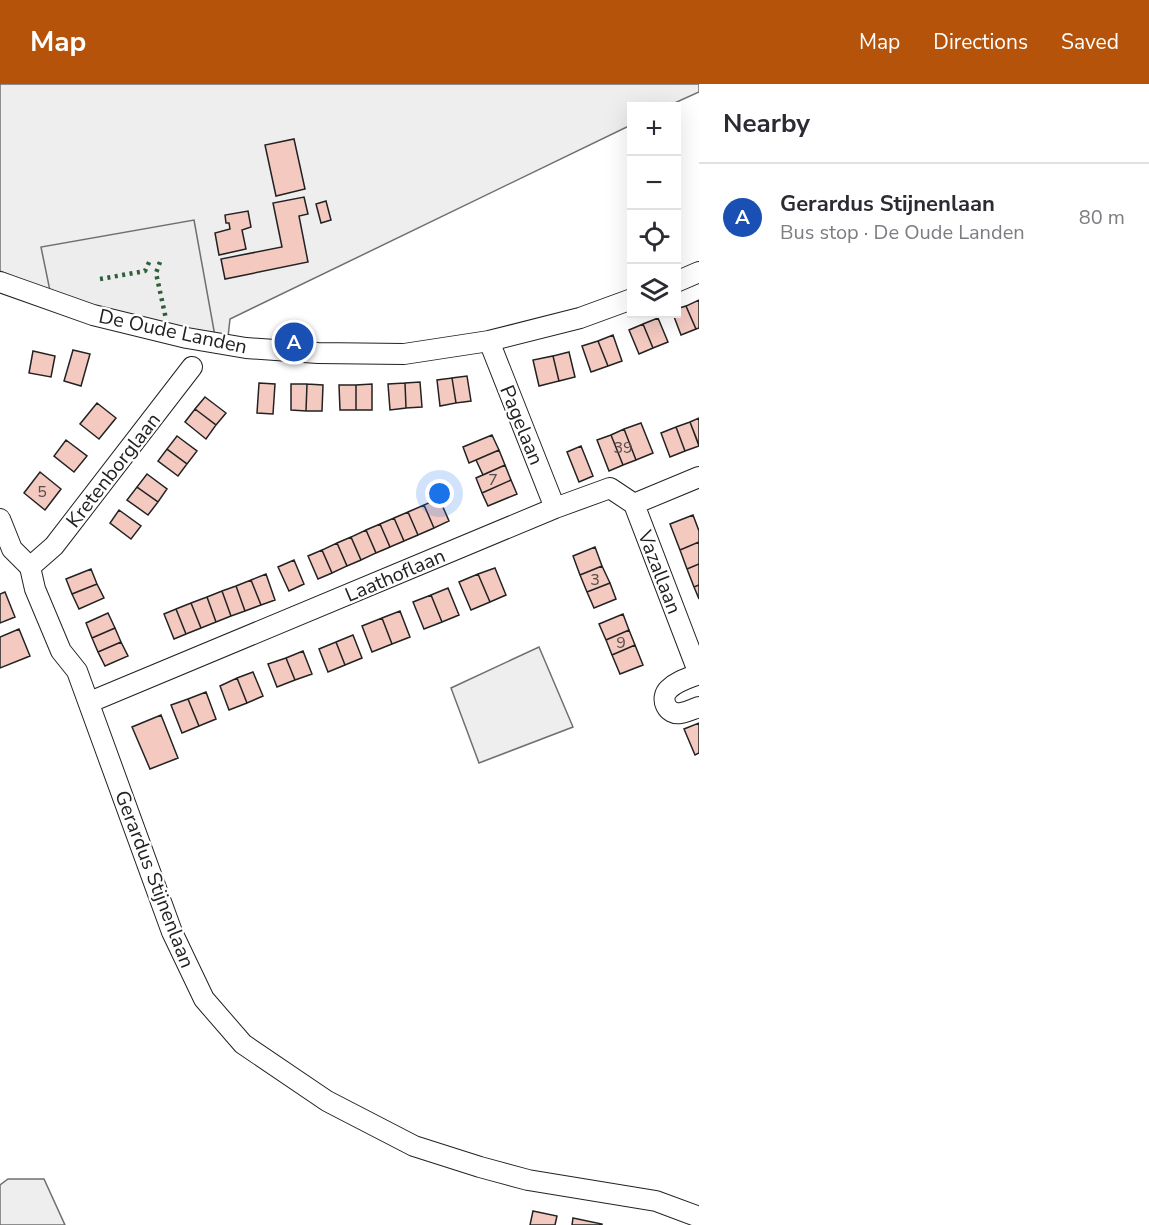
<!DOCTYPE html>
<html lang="en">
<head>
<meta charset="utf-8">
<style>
  :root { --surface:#fff; --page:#f7f7f7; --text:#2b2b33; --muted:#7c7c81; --line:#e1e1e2; --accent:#b45309 }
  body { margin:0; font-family:"Nunito Sans",sans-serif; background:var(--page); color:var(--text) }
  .controls { position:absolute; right:18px; top:18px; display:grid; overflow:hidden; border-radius:0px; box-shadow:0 6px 24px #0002 }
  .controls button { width:54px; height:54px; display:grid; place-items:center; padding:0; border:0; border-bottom:2px solid var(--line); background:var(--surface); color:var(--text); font:30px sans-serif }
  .you { position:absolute; left:440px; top:410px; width:21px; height:21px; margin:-15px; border:4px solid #fff; border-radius:50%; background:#1a73e8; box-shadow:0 0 0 9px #1a73e833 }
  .badge { display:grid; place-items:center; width:39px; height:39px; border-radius:50%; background:var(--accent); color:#fff; font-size:20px; font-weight:700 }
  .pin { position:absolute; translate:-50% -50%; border:3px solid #fff; box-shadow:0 2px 6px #0006 }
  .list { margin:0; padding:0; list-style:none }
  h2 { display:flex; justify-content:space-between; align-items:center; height:78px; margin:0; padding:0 24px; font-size:26px }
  h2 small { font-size:20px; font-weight:400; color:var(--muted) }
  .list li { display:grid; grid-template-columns:39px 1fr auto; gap:18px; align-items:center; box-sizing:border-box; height:108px; padding:0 24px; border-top:2px solid var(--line) }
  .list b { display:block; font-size:22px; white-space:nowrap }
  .list p { margin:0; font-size:20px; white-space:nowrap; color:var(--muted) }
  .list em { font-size:20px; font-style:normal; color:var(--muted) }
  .icon { flex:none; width:33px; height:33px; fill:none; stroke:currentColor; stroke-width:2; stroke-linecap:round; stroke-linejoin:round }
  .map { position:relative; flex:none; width:699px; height:1141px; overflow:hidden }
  header { display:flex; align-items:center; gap:36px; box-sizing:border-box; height:84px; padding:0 30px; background:var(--accent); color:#fff }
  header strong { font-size:28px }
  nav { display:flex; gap:33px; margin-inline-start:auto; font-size:21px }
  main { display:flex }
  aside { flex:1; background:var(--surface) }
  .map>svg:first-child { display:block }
  .green { fill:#eee; stroke:#6f6f6f; stroke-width:1.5 }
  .parking { fill:#ededed; stroke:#6f6f6f; stroke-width:1.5 }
  .building { fill:#f3c9c0; stroke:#222; stroke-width:1.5 }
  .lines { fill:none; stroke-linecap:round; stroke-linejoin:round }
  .minor-casing { stroke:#222; stroke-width:22 }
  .minor { stroke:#fff; stroke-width:20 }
  .hedge { stroke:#2f5e38; stroke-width:4.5; stroke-dasharray:3 4.5; stroke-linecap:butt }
  .labels { text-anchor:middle; stroke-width:4.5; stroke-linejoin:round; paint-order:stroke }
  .number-label { font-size:16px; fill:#564c4a }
  .street-label { font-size:20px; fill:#222; stroke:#fff }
</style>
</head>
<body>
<header>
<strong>Map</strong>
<nav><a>Map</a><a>Directions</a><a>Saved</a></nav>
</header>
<main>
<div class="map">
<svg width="699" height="1141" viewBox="0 0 699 1141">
  <rect width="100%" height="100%" fill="#fff"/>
  <path class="green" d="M0,0H699V8L668,22H632L631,41L230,235L228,253L50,207L0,187Z
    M539,563L573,643L479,679L451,604Z
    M8,1095H44L65,1141H0V1101Z"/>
  <path class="parking" d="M194,136L215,252L114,228L50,207L41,163Z"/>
  <path class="building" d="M294,55L305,105L276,112L265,61Z
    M304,113L308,130L299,132L308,178L225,195L221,175L282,163L273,119Z
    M326,117L331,136L321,139L316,120Z
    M248,127L251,143L242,146L246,165L219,171L215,149L230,145L229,139H226L225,131Z
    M699,216V244L696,245L686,222Z
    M686,222L696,245L681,251L673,230H676V225Z
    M658,234L668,258L653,264L643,240Z
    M643,240L653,264L639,270L629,246Z
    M613,251L622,277L608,282L598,257Z
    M598,257L608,282L591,288L582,262Z
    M73,266L90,270L81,302L64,297Z
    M33,267L55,272L51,293L29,289Z
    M569,268L575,293L559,297L553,272Z
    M553,272L559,297L539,302L533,276Z
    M467,292L471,317L456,319L452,294Z
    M452,294L456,319L440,322L437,296Z
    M420,298L422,323L406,324L405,299Z
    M259,299L275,300L273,330L257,329Z
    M405,299L406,324L390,326L388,300Z
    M291,300H307L306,327L291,326Z
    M307,300L323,301L322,327H306Z
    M372,300V326H356V301Z
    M339,301H356V326H340Z
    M205,313L226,329L216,341L195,325Z
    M97,319L116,334L99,355L80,340Z
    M195,325L216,341L206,355L185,338Z
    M699,334V361L690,338Z
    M690,338L699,362L685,367L676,343Z
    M641,339L653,369L636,376L624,345Z
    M676,343L685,367L670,373L661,349Z
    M624,345L636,376L623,381L611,351Z
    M492,351L499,366L469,379L463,363Z
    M611,351L623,381L609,387L597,356Z
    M177,352L197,367L187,380L167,365Z
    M66,356L87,372L74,388L54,372Z
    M581,362L593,392L579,398L567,368Z
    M167,365L187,380L178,392L158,377Z
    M499,366L505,381L483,391L476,376Z
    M505,381L511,396L482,409L476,394Z
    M40,388L61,405L45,426L24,409Z
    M147,390L167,405L158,418L137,403Z
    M511,396L517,410L488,422L482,409Z
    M137,403L158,418L148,431L127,416Z
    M439,414L449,437L434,444L424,421Z
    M424,421L434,444L418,451L408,428Z
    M119,426L141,442L131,455L110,439Z
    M408,428L418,451L404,457L394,434Z
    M693,431L699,447V458L680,466L670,440Z
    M394,434L404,457L390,463L380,440Z
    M380,440L390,463L376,469L366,446Z
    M366,446L376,469L361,476L351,453Z
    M351,453L361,476L347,482L337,459Z
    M699,458V480L687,485L680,466Z
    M337,459L347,482L332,489L322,466Z
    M595,463L602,482L580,491L573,472Z
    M322,466L332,489L318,495L308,472Z
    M294,476L304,500L289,507L278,483Z
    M699,480V501L694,503L687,485Z
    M602,482L610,499L587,508L580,491Z
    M495,484L506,511L490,518L478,490Z
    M91,485L97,500L72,510L66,495Z
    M266,490L275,516L261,521L251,496Z
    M478,490L490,518L471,526L459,498Z
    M251,496L261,521L245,527L236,502Z
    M610,499L616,515L594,524L587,508Z
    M97,500L104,514L79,525L72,510Z
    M699,501V515L694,503Z
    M236,502L245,527L231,532L222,507Z
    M448,504L459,531L442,538L431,511Z
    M222,507L231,532L216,538L207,513Z
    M5,508L15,533L0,539V510Z
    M431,511L442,538L424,545L413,518Z
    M207,513L216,538L201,544L191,519Z
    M191,519L201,544L186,550L176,525Z
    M176,525L186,550L174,555L164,530Z
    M400,527L410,553L392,560L382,534Z
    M108,529L115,544L92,554L86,539Z
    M623,530L629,546L606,556L599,540Z
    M382,534L392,560L372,568L362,542Z
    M115,544L121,558L98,568L92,554Z
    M19,545L30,572L0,584V553Z
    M629,546L635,561L612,571L606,556Z
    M353,551L362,574L345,581L336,558Z
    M121,558L128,572L105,582L98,568Z
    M336,558L345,581L328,588L319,565Z
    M635,561L643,581L620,590L612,571Z
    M303,567L312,590L295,596L286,574Z
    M286,574L295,596L277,603L268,580Z
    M253,588L263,612L247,619L237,594Z
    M237,594L247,619L229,626L220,602Z
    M206,608L216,635L199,642L188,615Z
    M188,615L199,642L182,649L171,621Z
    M161,631L178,674L150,685L132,643Z
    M699,639V669L695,671L684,645Z
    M533,1127L557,1132L555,1141H530Z
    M573,1134L602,1140V1141H572Z"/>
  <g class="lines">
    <defs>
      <path id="minor" d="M0,198L93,231L187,254L246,264L318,269L404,270L489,257L580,234L632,215
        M676,198L699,188
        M489,257L555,424
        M634,420L699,590
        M0,435L12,465L30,483L35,505L61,567L77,587L172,848L204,915L243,960L327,1017L414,1062L480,1083L528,1096L656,1117L699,1133
        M30,483L54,462L192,283
        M699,590C689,594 677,597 669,605C659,614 667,632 681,629C687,628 693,625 699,623
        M90,618L555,424L610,404L634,420L699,393"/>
    </defs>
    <use href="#minor" class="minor-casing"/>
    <use href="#minor" class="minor"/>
    <path class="hedge" d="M160,178L156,189L166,235
      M100,195L145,187L151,174"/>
  </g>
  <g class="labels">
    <g class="number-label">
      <text x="623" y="369">39</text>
      <text x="493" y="401">7</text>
      <text x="42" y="413">5</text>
      <text x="595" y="501">3</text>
      <text x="621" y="564">9</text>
    </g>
    <g class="street-label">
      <text transform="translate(173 247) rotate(12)" y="7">De Oude Landen</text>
      <text transform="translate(522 341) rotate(68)" y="7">Pagelaan</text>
      <text transform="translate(113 386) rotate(-52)" y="7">Kretenborglaan</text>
      <text transform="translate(660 488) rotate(69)" y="7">Vazallaan</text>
      <text transform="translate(395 491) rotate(-23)" y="7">Laathoflaan</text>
      <text transform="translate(155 795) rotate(69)" y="7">Gerardus Stijnenlaan</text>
    </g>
  </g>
</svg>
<div class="controls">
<button>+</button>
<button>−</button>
<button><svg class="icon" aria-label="locate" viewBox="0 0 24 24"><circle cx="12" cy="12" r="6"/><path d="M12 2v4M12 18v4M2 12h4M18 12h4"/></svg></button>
<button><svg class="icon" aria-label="layers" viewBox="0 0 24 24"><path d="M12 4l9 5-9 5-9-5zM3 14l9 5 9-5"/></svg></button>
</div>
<div class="you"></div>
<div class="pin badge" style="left:294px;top:258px;background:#1a4fb4">A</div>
</div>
<aside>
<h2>Nearby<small></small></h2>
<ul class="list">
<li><span class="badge" style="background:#1a4fb4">A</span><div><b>Gerardus Stijnenlaan</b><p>Bus stop · De Oude Landen</p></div><em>80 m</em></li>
</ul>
</aside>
</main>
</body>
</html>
